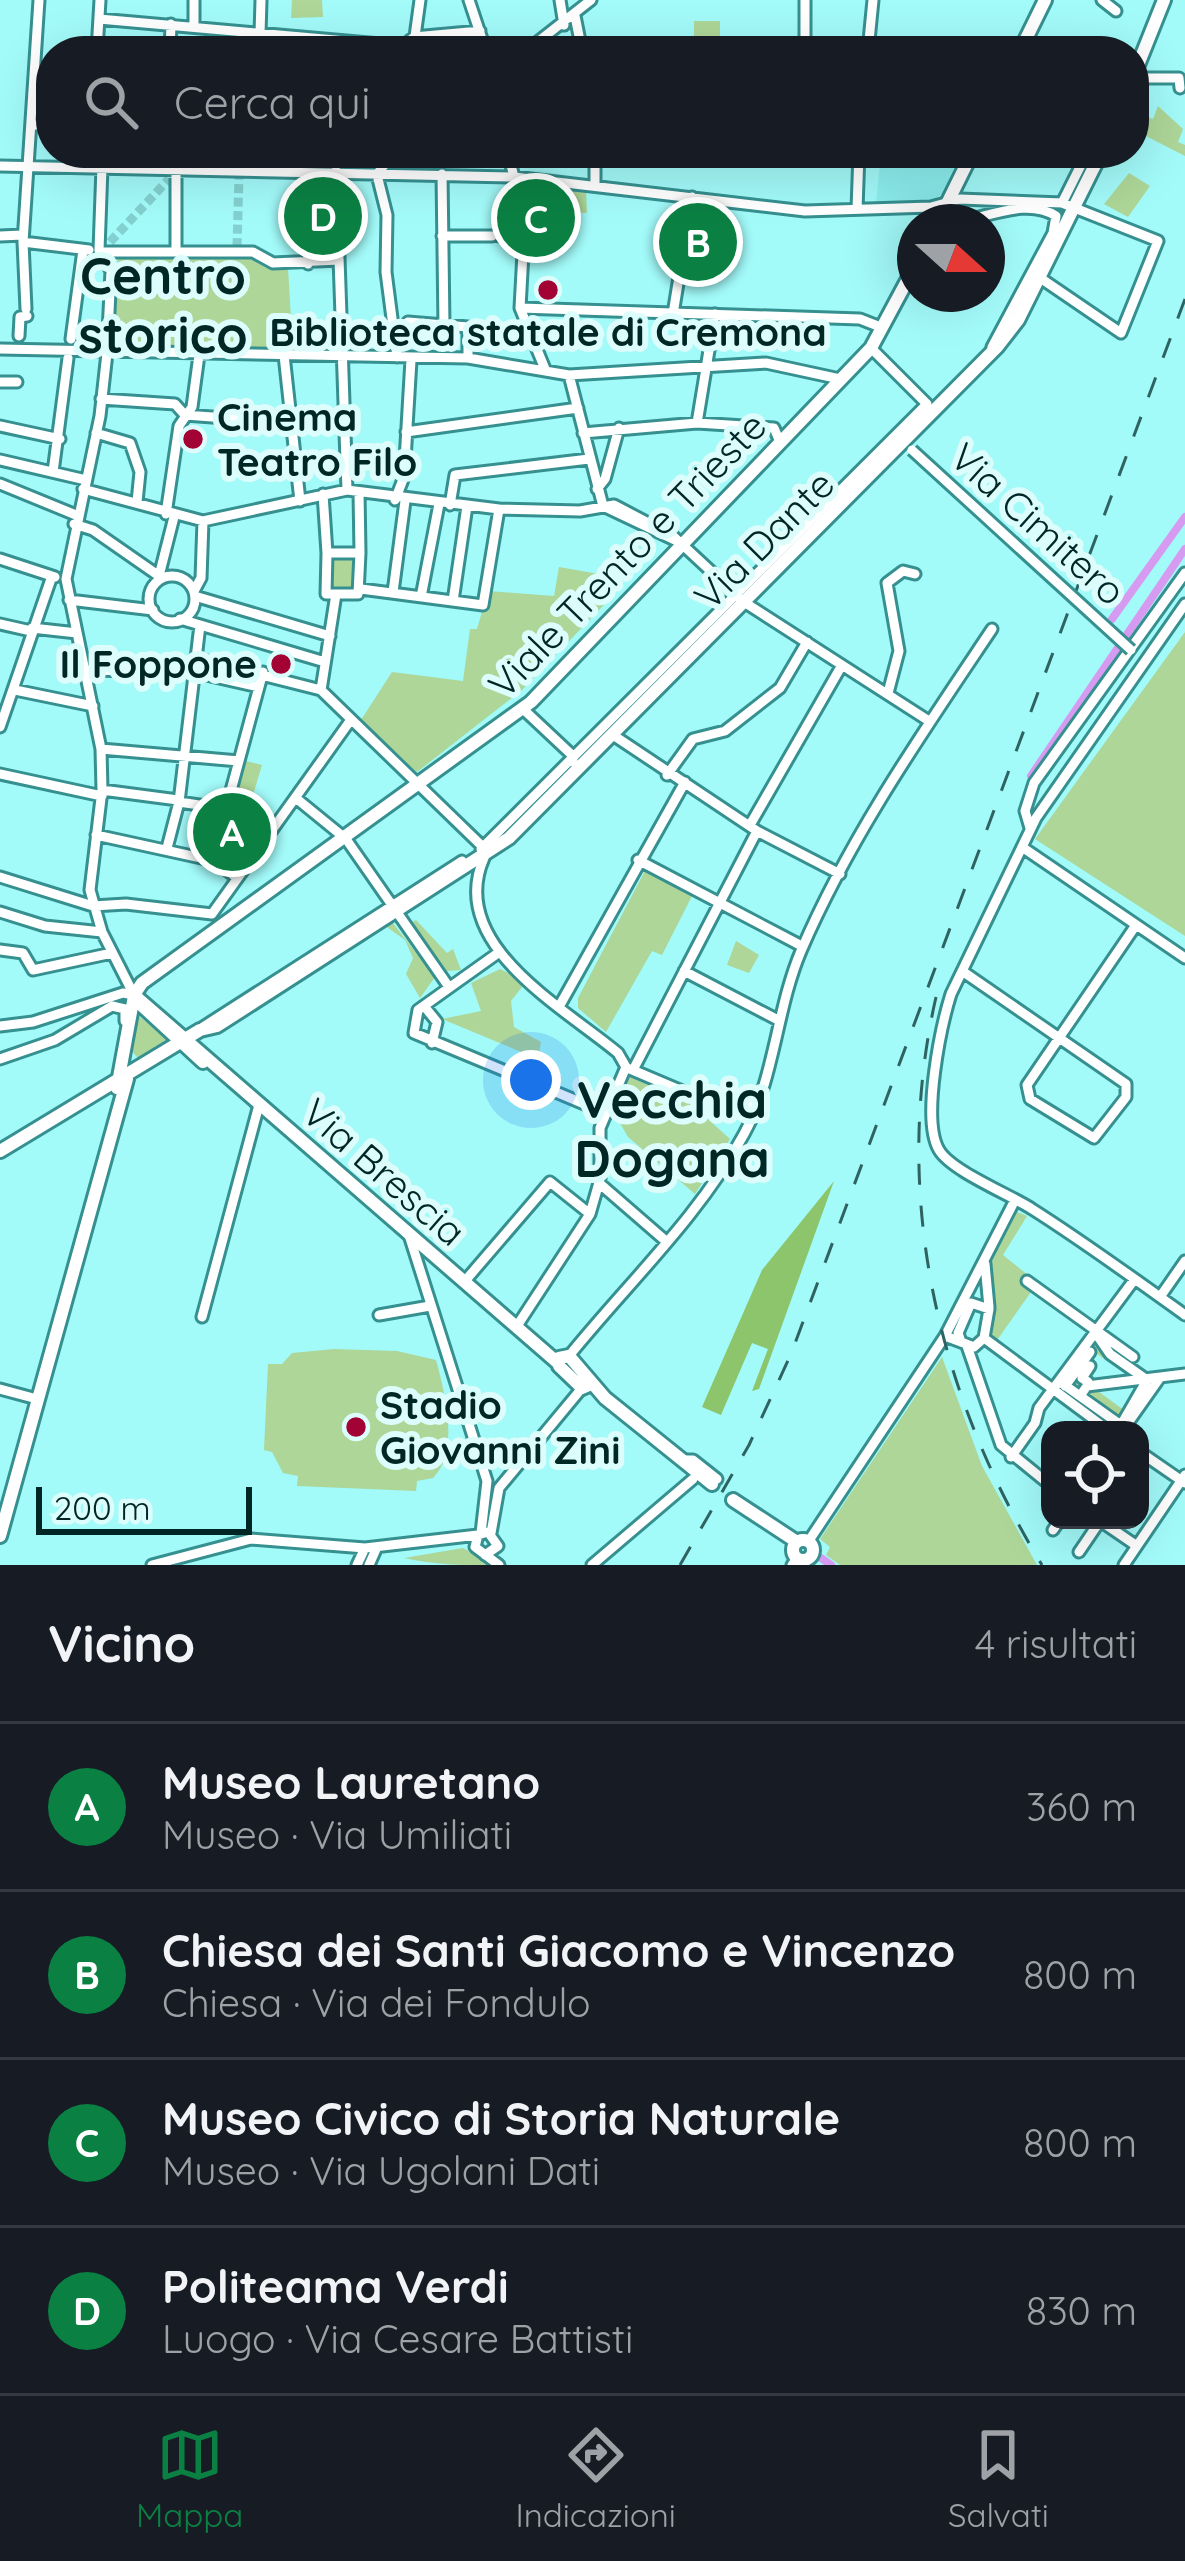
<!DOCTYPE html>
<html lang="it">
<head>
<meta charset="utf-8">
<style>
  :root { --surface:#171b24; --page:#20242c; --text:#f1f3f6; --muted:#9ea1a6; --line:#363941; --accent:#0b8043 }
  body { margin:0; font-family:Quicksand,sans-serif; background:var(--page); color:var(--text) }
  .controls { position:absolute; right:36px; bottom:36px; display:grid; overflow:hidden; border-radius:24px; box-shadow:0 12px 48px #0002 }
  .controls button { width:108px; height:108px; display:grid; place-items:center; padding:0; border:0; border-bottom:3px solid var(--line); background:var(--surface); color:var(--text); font:60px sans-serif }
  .compass { position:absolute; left:897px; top:204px; width:108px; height:108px; border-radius:50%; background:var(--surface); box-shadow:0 12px 48px #0002; rotate:111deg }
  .scale { position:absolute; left:36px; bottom:30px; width:216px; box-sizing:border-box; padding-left:12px; border:6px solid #002626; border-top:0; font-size:33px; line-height:42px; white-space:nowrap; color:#002626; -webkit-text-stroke:9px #dcfdfc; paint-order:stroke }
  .you { position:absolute; left:531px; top:1080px; width:42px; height:42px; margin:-30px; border:9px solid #fff; border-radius:50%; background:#1a73e8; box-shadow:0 0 0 18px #1a73e833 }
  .badge { display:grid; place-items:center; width:78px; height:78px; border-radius:50%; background:var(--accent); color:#fff; font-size:39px; font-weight:700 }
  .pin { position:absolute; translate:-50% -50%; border:6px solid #fff; box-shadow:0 3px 12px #0006 }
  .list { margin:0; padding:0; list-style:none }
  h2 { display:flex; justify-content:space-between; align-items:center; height:156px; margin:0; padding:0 48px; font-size:51px }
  h2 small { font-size:39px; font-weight:400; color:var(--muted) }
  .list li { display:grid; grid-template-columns:78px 1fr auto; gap:36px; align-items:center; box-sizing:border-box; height:168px; padding:0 48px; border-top:3px solid var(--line) }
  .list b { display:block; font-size:45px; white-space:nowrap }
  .list p { margin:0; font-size:39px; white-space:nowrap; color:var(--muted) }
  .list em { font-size:39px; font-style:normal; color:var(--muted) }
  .icon { flex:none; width:66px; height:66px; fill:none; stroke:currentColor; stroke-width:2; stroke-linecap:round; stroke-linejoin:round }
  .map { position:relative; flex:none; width:1185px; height:1565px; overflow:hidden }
  .search { position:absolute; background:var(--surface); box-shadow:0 12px 48px #0002; left:36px; right:36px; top:36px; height:132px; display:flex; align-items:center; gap:30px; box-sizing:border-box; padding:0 42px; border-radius:48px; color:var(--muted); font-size:45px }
  .sheet { height:828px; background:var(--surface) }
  nav { display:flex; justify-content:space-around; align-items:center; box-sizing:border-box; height:168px; border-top:3px solid var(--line); background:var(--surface); font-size:33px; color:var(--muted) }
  nav a { display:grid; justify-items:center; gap:6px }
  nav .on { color:var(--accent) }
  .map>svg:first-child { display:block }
  .built { fill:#8cefef }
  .green { fill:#add698; fill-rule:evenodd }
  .forest { fill:#8cc56b }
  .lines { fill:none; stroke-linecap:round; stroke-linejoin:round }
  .canal { stroke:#d69bf0; stroke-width:8 }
  .minor-tunnel { stroke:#82d0cf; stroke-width:9; stroke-dasharray:9 4.5; stroke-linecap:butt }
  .minor-casing { stroke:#369090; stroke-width:15 }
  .major-casing { stroke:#369090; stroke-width:18 }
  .minor { stroke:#fff; stroke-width:9 }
  .major { stroke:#fff; stroke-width:12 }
  .rail { stroke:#2e6362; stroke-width:3; stroke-dasharray:21 21; stroke-linecap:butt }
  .minor-bridge-casing { stroke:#369090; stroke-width:15; stroke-linecap:butt }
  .minor-bridge { stroke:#fff; stroke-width:9 }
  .poi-dot { fill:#a20334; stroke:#dcfdfc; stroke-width:4.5 }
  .labels { text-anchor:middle; stroke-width:12; stroke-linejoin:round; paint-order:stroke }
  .poi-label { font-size:39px; font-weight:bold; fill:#002626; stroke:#dcfdfc; text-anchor:start }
  .street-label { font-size:39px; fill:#002626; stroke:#dcfdfc }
  .district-label { font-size:51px; font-weight:bold; fill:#002626; stroke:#dcfdfc }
</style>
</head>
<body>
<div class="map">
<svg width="1185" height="1565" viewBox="0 0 1185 1565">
  <rect width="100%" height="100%" fill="#a2faf9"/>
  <path class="built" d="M881,153H960L943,193L929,204H876Z"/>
  <path class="green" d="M292,0H322L323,17L291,18Z
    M694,21H720V51H694Z
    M1158,106L1183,129L1178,142L1185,145V156L1142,134L1144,116L1153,119Z
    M1129,173L1150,186L1128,217L1104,204Z
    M551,186L586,190L587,213L550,211Z
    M118,256H252L266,268H288L293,353L110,349Z
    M330,557H358V589H330Z
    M559,567L616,577L624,584L522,690L417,772L359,723L392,672L463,681L470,629H477L488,591L554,596Z
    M1185,632V936L1035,839Z
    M242,760L262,765L253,795L234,790Z
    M647,867L694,892L662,955L652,951L606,1032L578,1008V998Z
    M416,920L447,953L453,949L461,970L447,971L410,923Z
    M392,922L435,977L420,998L406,974L413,958L405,940L384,925Z
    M736,941L759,955L749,973L727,965Z
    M500,969L526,982L511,1001L514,1027L541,1042L538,1059L442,1019L481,1011L471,983Z
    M139,1016L168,1040L138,1058L129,1048Z
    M630,1077L690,1103L730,1139L695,1194L628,1137L613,1111Z
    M1017,1212L1027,1216L1003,1255L1029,1276L1023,1286L1031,1292L995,1343L990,1334L992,1261Z
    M1096,1337L1153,1378L1115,1429L1059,1389ZM1097,1354L1136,1381H1146L1125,1411L1087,1383L1096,1370L1090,1365Z
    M334,1349L397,1351L436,1360C445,1393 460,1452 433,1478L417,1481L416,1491L297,1486L298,1476L283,1473L272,1452L264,1450L268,1364H282L292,1353Z
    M942,1357L982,1466L1037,1565H840L826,1555L830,1547L820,1539Z
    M463,1548L495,1565C462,1565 434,1565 404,1558Z"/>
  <path class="forest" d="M834,1181L759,1389L752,1391L768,1349L752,1343L721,1415L702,1407L762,1270Z"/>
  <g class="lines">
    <path class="canal" d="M1112,619L1185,517
      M1031,776L1185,549
      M821,1558L831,1565"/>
    <path class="minor-tunnel" d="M537,50V51
      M110,242L169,179
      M237,247L239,176"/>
    <defs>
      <path id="minor" d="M469,0L486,51
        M560,0L564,25
        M805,0V51
        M1102,0L1116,11
        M575,16L582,51
        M99,19L403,46L414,37L480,31
        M194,27V0
        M260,34L261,0
        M97,51L100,0
        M170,51L171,24
        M413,51L420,0
        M526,51L591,0
        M868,51L873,0
        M1134,78H1179L1180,88
        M31,125H51
        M171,153L176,170V252
        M508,153L514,177
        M595,153V185
        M0,166L514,177L805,211L931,207L960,199L1062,203L1158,241L1121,333L1033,273
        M102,167L99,250L111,271L107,353L100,416L66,579L101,749L102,790L90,890L102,932L134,995
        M336,171L347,490
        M378,173L394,153
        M442,174L444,326
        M378,179L387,215L386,272L397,357
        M527,179L520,308L545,369
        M307,183L308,264
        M1062,203L1087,153
        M857,209L859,153
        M956,222C987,218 1027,197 1056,216L1053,233L992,347
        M0,236L23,235
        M442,236H492
        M499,236H507
        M23,242L89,250
        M102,252H253L273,263L339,260
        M520,308L860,319L883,328
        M26,309L23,242L39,0
        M673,314L692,197
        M408,322L468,327V358
        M19,336L20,317L27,316
        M71,339L83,250
        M871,348L927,404
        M0,349L468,358L569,375L766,363L840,379
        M284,355L300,501
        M569,375L603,506
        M0,382H17
        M101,399L175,404L185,415
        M185,415L293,423
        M697,423L715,314
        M0,426L60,439
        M406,432L578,408
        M96,433L130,443L140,472L137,502
        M583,433L697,423L774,428L780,442
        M0,460L86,480
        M53,472L68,358
        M0,484L76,515
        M83,489L203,521L347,490L499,509L580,511L614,505L673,536L744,602L929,721
        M597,489L605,479L619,428
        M359,492L360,553
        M323,494L327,553
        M395,500L404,477L411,360
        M450,505L455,475L589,459
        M603,506L681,543
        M166,514L179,426L192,407L199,355
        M74,524L93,530L162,578
        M327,553H360L358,594H326Z
        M0,559L55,577
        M160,572L174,517
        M149 599a23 23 0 1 1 46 0a23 23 0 1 1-46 0Z
        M361,589L483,605L499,509
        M194,591L201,578L203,521
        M393,592L405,501
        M198,597L330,636
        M421,597L439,504
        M69,600L153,610
        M453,601L467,506
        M1185,604L1036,818L951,994C941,1026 921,1120 939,1150C951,1171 1011,1195 1032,1209C1084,1242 1135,1279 1185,1315
        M180,619L325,662
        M0,624L31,631
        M32,628L77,633
        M195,658L321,690
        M86,670L193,672L259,687
        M15,690L93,706
        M321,690L484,848
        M321,690L336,594
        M888,693L899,651L887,583L903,571L915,574
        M523,709L573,756V762
        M0,727L52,576
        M613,735L757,831L840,874
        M101,749L239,761
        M0,774L102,796
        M667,775L693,739L725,731L780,688L807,642
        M102,790L178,800
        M297,799L346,839L449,987
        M179,802L226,809L263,672
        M750,825L842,665
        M1030,828L1025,811L1034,783L1185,573
        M96,835L215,861L237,878
        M1022,847L1185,958
        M167,848L179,802L200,625
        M481,849L927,404
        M484,858C446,944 563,1007 618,1053L626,1067
        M638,860L798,944
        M0,877L93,906L126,904L212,914
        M0,912L45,926L102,932
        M212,914L350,721
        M0,950L23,953L33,970L112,953
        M498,953L418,1010L414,1033L606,1113
        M684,971L778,1020
        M965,973L1126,1084V1097L1094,1138L1030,1099L1027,1085L1136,925
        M560,1005L685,782
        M424,1006L437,1022L432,1043
        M0,1026L33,1022L123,993L134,995
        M203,1027L462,861
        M0,1059L55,1040L112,1006L125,1009V1021
        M630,1069L689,1094L757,1104
        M633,1070L757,831
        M599,1183L667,1242
        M409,1235L487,1481L481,1533
        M985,1264L989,1307
        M465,1281L550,1182L590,1214
        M1027,1281L1133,1357
        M1160,1297L1185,1261
        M971,1303L989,1309L984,1338L974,1347L961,1342L958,1333Z
        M379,1315L430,1306
        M202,1317L259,1105
        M517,1326L590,1214L600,1179V1128L626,1067
        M984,1338L1108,1430
        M1099,1338L1110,1354L1147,1380
        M961,1342L945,1336L1015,1200
        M967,1346L1001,1445L1050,1485
        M569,1356C628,1283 699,1217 744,1134C775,1078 776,1010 801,951C850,837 923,732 992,629
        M1088,1382L1082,1378L1090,1366
        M1063,1384L1125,1428
        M1065,1386L1090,1352
        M0,1389L37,1399
        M1080,1396L1087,1386L1185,1374
        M1121,1425L1147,1380
        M1123,1430L1159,1379
        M1140,1452L1185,1483
        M1011,1457L1035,1423L1039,1408L1134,1280
        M684,1460H693L717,1479
        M1099,1520L1137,1546
        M1053,1530L1060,1520
        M491,1533L499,1488L582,1388
        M808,1542L945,1336
        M1079,1552L1100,1521
        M485,1555L498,1546L488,1532L478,1535L475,1547L499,1565
        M152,1565L251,1539L365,1548L478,1535
        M357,1565L365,1548
        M369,1565L377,1547
        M592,1565L693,1479
        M792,1565L797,1558
        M1124,1565L1185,1475"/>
      <path id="major" d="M1020,51L1045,0
        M1134,75L1164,0
        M938,222L972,153
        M134,995L142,983L531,702L871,348L915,266
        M134,995L558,1363
        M139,1003L203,1062
        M117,1088L134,996
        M0,1151L200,1030L217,1026L509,838L997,347L1018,320L1101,153
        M591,1384L582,1388L559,1366V1358L569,1356L605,1398L712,1484
        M733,1500L797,1542
        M0,1536L127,1079
        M793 1550a10 10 0 1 1 20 0a10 10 0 1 1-20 0Z"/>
    </defs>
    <use href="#minor" class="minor-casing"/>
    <use href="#major" class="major-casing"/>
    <use href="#minor" class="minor"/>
    <use href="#major" class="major"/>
    <path class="rail" d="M936,997C891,1195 937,1393 1042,1565
      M680,1565L749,1445L791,1354L1185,299"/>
    <defs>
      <path id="minor-bridge" d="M912,450L1131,650"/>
    </defs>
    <use href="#minor-bridge" class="minor-bridge-casing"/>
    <use href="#minor-bridge" class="minor-bridge"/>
  </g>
  <g class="poi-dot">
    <circle cx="548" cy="290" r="12"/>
    <circle cx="193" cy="439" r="12"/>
    <circle cx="281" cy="664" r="12"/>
    <circle cx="356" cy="1427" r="12"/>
  </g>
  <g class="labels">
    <g class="poi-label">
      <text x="548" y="346" text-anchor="middle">Biblioteca statale di Cremona</text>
      <text x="217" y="431">Cinema<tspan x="217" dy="45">Teatro Filo</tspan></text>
      <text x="257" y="678" text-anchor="end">Il Foppone</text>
      <text x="380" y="1419">Stadio<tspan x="380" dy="45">Giovanni Zini</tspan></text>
    </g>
    <g class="street-label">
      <text transform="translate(1038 524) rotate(42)" y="14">Via Cimitero</text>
      <text transform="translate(764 540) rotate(-45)" y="14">Via Dante</text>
      <text transform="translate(627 555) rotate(-46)" y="14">Viale Trento e Trieste</text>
      <text transform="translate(384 1172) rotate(41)" y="14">Via Brescia</text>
    </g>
    <g class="district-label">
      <text x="163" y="294">Centro<tspan x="163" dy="59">storico</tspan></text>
      <text x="672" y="1118">Vecchia<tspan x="672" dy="59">Dogana</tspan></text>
    </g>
  </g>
</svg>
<div class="controls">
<button><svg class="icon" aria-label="locate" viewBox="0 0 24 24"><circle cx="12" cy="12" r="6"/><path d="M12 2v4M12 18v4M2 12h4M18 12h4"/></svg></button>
</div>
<svg class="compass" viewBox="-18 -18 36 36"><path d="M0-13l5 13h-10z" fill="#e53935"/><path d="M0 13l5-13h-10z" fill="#9ea1a6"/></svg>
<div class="scale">200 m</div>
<div class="you"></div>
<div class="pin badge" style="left:232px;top:832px">A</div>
<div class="pin badge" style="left:698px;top:242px">B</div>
<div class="pin badge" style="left:536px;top:218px">C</div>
<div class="pin badge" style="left:323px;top:216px">D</div>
<div class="search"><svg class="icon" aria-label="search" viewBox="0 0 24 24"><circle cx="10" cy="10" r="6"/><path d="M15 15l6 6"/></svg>Cerca qui</div>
</div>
<section class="sheet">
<h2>Vicino<small>4 risultati</small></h2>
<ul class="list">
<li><span class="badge">A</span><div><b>Museo Lauretano</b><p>Museo · Via Umiliati</p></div><em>360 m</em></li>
<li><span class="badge">B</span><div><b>Chiesa dei Santi Giacomo e Vincenzo</b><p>Chiesa · Via dei Fondulo</p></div><em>800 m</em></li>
<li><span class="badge">C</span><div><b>Museo Civico di Storia Naturale</b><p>Museo · Via Ugolani Dati</p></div><em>800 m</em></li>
<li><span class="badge">D</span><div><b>Politeama Verdi</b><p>Luogo · Via Cesare Battisti</p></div><em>830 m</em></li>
</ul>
</section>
<nav>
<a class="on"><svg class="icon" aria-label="map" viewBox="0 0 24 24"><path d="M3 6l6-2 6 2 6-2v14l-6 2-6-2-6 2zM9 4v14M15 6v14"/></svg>Mappa</a>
<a><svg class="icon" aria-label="directions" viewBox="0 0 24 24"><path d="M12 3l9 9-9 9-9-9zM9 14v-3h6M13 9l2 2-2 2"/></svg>Indicazioni</a>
<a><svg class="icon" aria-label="saved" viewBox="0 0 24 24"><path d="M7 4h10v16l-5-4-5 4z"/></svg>Salvati</a>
</nav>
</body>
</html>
